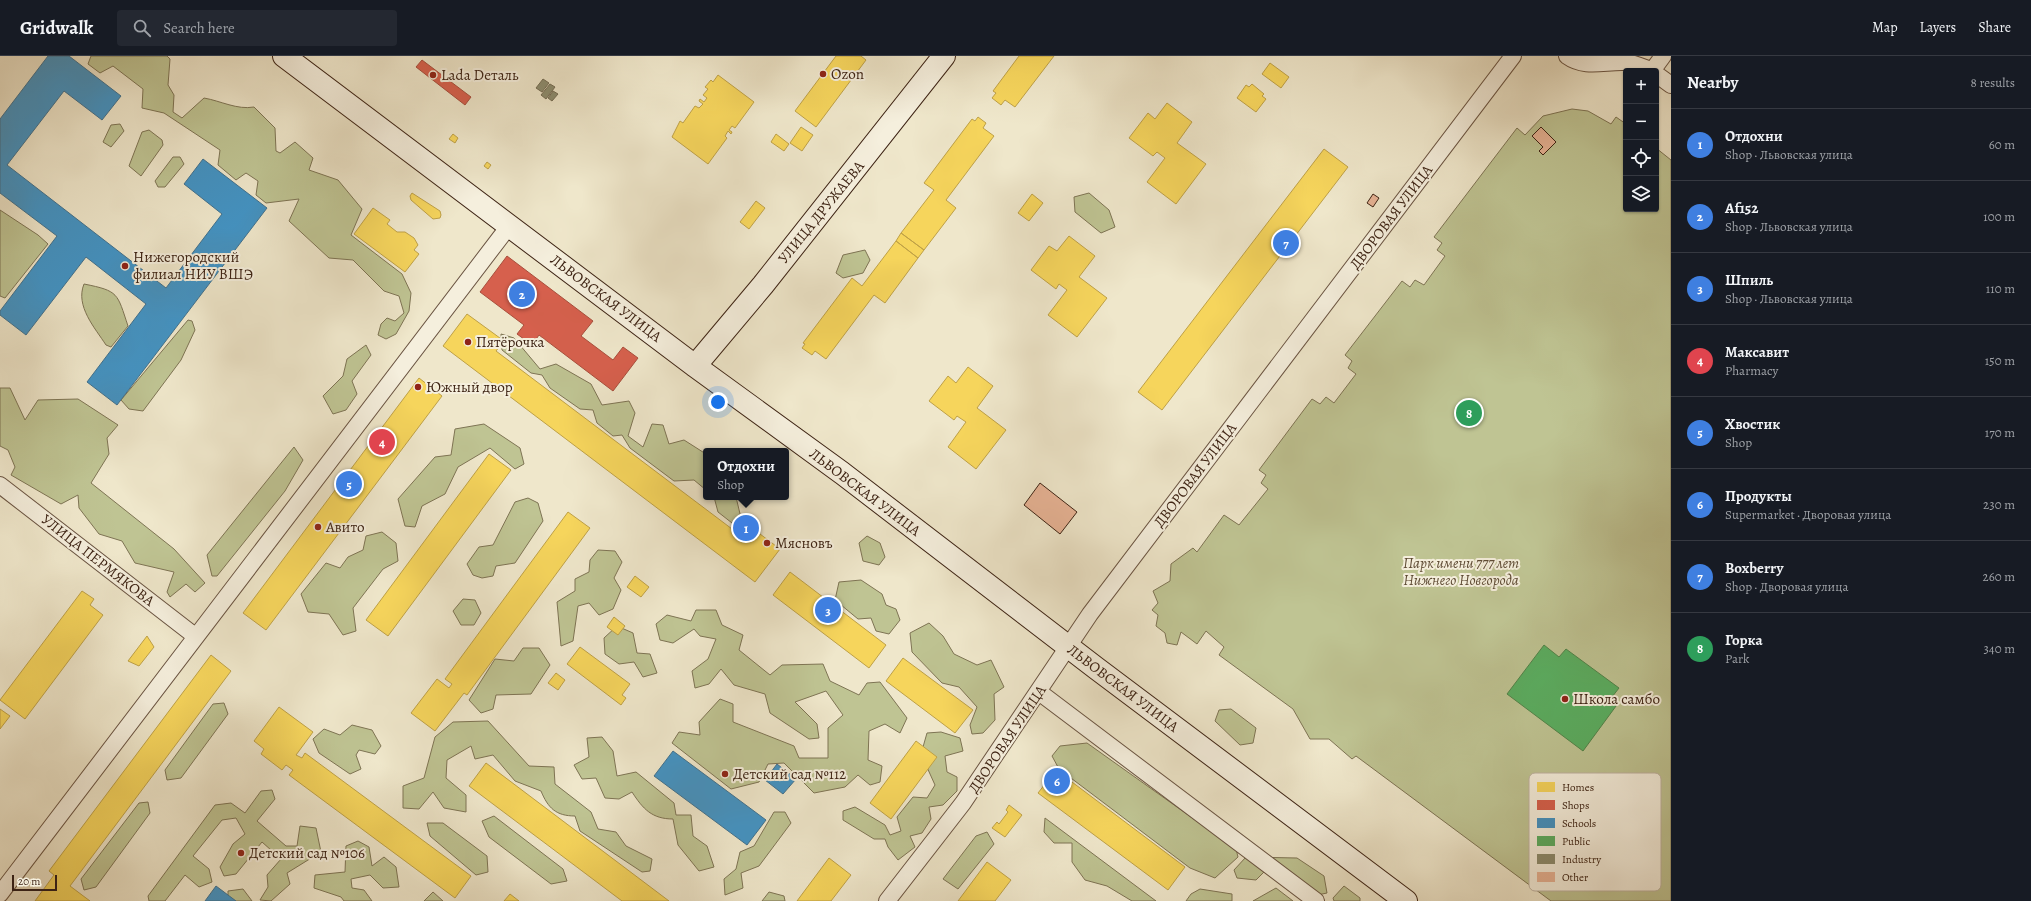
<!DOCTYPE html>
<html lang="en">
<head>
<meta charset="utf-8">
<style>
  :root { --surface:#171b24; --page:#242831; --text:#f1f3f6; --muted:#9ea1a6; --line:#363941; --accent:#c59692 }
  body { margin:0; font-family:Alegreya,serif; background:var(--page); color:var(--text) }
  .controls { position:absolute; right:12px; top:12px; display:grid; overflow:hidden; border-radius:4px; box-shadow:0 1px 3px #0004 }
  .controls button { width:36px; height:36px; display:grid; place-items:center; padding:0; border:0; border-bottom:1px solid var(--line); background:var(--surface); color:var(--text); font:20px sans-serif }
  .scale { position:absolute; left:12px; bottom:10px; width:45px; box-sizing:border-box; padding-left:4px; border:2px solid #3d2314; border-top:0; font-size:11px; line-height:14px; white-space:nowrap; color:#3d2314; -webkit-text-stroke:3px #f5efdd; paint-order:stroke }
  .you { position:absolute; left:718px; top:346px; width:14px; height:14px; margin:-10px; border:3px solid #fff; border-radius:50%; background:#1a73e8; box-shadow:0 0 0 6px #1a73e833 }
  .badge { display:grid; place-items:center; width:26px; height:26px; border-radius:50%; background:var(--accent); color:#fff; font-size:13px; font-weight:700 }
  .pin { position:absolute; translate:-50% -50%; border:2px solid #fff; box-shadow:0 1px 4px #0006 }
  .popup { position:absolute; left:703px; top:392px; width:86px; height:52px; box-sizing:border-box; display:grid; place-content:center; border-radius:4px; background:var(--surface); filter:drop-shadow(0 1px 3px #0005); font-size:13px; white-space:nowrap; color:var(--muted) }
  .popup b { font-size:15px; color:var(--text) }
  .popup::after { content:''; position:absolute; left:50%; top:100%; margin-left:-8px; border:8px solid transparent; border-top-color:var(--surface) }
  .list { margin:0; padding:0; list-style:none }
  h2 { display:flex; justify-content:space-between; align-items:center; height:52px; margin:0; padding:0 16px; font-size:17px }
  h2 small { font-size:13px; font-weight:400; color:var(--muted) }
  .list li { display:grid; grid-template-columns:26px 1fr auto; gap:12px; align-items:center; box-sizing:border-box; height:72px; padding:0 16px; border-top:1px solid var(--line) }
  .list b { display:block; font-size:15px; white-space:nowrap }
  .list p { margin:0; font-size:13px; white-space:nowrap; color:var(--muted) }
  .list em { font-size:13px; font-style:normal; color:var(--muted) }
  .icon { flex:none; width:22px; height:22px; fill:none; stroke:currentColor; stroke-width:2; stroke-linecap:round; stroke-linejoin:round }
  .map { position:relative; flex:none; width:1671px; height:845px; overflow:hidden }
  header { display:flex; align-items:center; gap:24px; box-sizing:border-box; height:56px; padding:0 20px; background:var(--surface); border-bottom:1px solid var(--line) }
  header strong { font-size:19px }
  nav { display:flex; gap:22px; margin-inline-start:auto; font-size:14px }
  .search { width:280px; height:36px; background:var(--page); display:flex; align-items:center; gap:10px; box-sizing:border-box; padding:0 14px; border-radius:4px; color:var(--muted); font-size:15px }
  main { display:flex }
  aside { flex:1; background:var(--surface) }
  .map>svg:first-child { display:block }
  .green { fill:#bfc493; stroke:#7e7454 }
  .homes { fill:#f6d55c; stroke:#bea046 }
  .shops { fill:#d6604d; stroke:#a84e3c }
  .schools { fill:#4393c3; stroke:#41718e }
  .public { fill:#5aae61; stroke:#51844a }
  .industry { fill:#8c8c6e; stroke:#746c53 }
  .building { fill:#e7b395; stroke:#3d2314 }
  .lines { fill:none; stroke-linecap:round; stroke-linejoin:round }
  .street-casing { stroke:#6a5442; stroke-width:18 }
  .secondary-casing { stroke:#3d2314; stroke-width:24 }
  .street { stroke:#f5efdd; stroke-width:16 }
  .secondary { stroke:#f5efdd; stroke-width:22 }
  .poi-dot { fill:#8f2418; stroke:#f5efdd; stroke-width:1.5 }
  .labels { text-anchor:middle; stroke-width:4; stroke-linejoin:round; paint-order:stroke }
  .poi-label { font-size:15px; fill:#3d2314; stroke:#f5efdd; text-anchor:start }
  .street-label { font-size:15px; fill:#3d2314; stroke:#f5efdd }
  .park-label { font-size:15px; font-style:italic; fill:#5e4b34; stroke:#f5efdd }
  .key { fill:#f5efdd; stroke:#beb2a1; stroke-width:1 }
  .key-label { font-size:11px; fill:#3d2314 }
</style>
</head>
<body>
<header>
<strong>Gridwalk</strong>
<div class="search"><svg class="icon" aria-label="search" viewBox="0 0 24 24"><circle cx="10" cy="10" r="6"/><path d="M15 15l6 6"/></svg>Search here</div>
<nav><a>Map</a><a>Layers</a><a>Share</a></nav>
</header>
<main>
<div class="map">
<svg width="1671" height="845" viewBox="0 0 1671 845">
  <rect width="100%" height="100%" fill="#efe7cb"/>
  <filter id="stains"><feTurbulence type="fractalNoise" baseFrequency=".005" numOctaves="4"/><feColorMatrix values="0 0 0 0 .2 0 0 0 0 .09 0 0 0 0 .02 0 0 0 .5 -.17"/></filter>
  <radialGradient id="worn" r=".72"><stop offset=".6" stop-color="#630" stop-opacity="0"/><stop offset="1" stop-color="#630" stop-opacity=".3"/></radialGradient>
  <path class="green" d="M91,0H167L170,3L168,29L174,39L173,56L182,62L204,42C221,45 237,54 254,51L275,72L276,95L280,97L295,86L313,102L309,114L338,124L362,153L351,179L402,218L411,237L409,255L396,278L386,283L378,279L381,268L387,262L395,265L404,257L399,240L384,235L353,204L329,202L289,165L299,143L266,147L256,139L258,125L246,117L236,124L218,109L220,94L164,57L142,52L143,33L113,10L100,17L88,8Z
    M1572,53L1588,55L1611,68L1616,61L1626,68V153H1656V92L1671,104V845H1551L1356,700L1352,703L1329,683H1310L1293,653L1219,599L1224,591L1206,575L1197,588L1181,576L1177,589L1167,587L1165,577L1156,570L1158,559L1152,554L1158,547L1153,535L1170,525L1171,508L1193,492L1197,496L1224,459L1239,469L1268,433L1261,427L1266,419L1259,414L1312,343L1320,348L1326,341L1334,347L1356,318L1348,312L1352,305L1345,299L1402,225L1410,231L1415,224L1424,229L1445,200L1437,194L1442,187L1434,181L1517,72L1525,79L1543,60Z
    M120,68L124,75L111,91L103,86L111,69Z
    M149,74L162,84L163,89L141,120L129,110L142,76Z
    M173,101H180L184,108L165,131H158L155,125Z
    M1089,137L1109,154L1115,171L1101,177L1075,156L1074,141Z
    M0,154L38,179L48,188L5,242L0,240Z
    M865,194L870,204L863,217L843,222L836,217L843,199Z
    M84,228C119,235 117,237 128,270L111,291L106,289C95,272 75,250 84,228Z
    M188,264L192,265L195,274L181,304L143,355L129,353L121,344Z
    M501,278L514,282L540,313L556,308L591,328L602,349L629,345L635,357L628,380L643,391L652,368L663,369L669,388L684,384L706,398V434L694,424L674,425L630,392L622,379L613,380L597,367L593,354L580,353L550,332L542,319L531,317L502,294Z
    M366,289L371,299L352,325L357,338L346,354L333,358L323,340L343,320L347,303Z
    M0,332H10L25,364L38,344L78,343L118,369L107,382L109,398L91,427L174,493L205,527L195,536L186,528L170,541L167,536L174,516L135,507L122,485L99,478L79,452L78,439L61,448L11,419L15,411L8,394L0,390Z
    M484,368L520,392L524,408L515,413L490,392L458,411L445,438L422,450L415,471L405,470L398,443L435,401L451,399L455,373Z
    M294,391L303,404L285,435L217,520H212L207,499Z
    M714,441H736L741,462L732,467L718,456Z
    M528,442L538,447L543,465L515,507L496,510L493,520L482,522L473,519L467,508L479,491L493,489L515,446Z
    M382,476L396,487L398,505L383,513L353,552L356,575L343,579L329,558L308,556L301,538L326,507L340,512L348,501L363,494L366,480Z
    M867,480L880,487L885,501L879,509L863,505L859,487Z
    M598,494L615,495L622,506L614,522L621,534L613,553L599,559L589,547L578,550L573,585L561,590L557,546L575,535V523L589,516L590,504Z
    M861,524L882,538L886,549L896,553L900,564L889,578L876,575L871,562L858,563L835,544L839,526Z
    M463,543L475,544L481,557L474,569H461L453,555Z
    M696,554H716L722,569L743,579L739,594L770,619L782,609L823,608L830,625L859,639L867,627L880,626L907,662L900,677L885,668L869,675L868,704L882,710L880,726L870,729L858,719L845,731L814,737L784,707L768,708L759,726L731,733L672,687L679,676L700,679L699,666L720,643L733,648V666L794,690L799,702H828V672L843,659L826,635L795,646L817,668L819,682L809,683L770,657L765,638L734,629L721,613L709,628L695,632L692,615L708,603L716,583L700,580L694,573L673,587L660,584L656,568L667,559L691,565Z
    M929,567L943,580L954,598L977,609L991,604L1004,631L994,638L995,664L983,677L972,678L970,669L977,651L959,631L942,627L912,596L910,577Z
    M617,570L633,577L637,597L650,598L657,617L643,621L634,606L619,608L605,598L604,582Z
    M523,592H539L550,609L531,638L496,639L493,653L481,657L469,644L495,603L514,605Z
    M224,647L228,658L181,722L167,724L165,714L213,648Z
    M1231,653L1256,672L1253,687L1240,689L1215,665L1219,654Z
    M488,665L529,710L554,711L555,728L591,756L598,773L616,776L626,790L652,803L650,815L642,816L580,775L575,760C556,760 548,752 541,735L515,725L493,699L475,703L471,690L447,704L446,722L466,739V756L444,752L433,736L419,753L403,752V730L424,722L435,681L453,666Z
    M352,669L372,674L381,690L375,698L359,694L356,699L361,713L350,718L319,697L313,683L324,673L340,679Z
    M941,676L960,682L963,695L945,700L947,716L957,721V735L943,749L929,751L931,763L922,777L910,780L915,791L898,804L888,791L885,783H874L843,764V755L855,751L885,769L890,779L901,775L897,761L913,741L927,742L935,729L921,698L927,677Z
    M602,681L613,695L617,720L636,716L674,747L676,759H691L693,780L707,790L714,811L699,815L678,789L673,763C652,763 643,753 632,736L619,743L605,742L596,722L582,723L574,709L589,701L587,682Z
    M1087,687L1236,793L1238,801L1215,822L1190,812L1059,713L1052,700L1060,690Z
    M272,734L275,743L257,765L286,790H297L300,770L316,772L321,796L287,817L290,828L271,845L260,844L268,831L267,819L281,803L262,786L236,818L224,820L220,811L233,788L245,778L236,762L222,764L193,800L209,813L212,826L199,831L185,819L165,845H149L148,840L215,749L231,747L245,757L261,735Z
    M148,746L150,757L96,831L84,834L81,823L139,747Z
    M774,756H785L791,767L759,810L741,817L743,832L725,839L724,823L736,813L740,796L754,790Z
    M494,760L563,813L567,825L551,828L489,781L482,765Z
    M1045,762L1156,845H1132L1107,830L1085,824L1072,806V787H1054L1044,776Z
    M427,767H443L487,800L488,816L476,819L430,780Z
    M987,776L994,788L958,833L943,823L976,780Z
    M358,785L369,791L372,810L384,801L396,811L399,831L383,832L370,819L351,823L352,832L364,834L372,845H344L341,841L314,832L315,819L345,816L346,790Z
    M1246,801L1297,802L1324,820L1327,837L1308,841L1264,816L1256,824L1237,822L1234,814Z
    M1344,830L1360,842V845H1334L1333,842Z
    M1276,832L1293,845H1253Z
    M243,833L252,845H232L228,841V835Z
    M1200,833L1232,838V845H1186L1191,838Z
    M433,836L443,845H424Z
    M769,836L784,840L785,845H762Z"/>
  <path class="homes" d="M836,0H861L866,4L816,71L795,55Z
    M1019,0H1054L1015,51L1005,44L1001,49L992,42L996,37L993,35Z
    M1270,7L1289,21L1281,32L1262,18Z
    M718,19L754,46L735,72L732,70L729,74L732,76L731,78L728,75L725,80L727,82L708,108L672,81L680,65L683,67L695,50L699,52L703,48L699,45L700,43L704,46L707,42L703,39L708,33L705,31L711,24L713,26Z
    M1252,28L1264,38L1262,40L1266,43L1256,56L1237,42L1246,29L1249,31Z
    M1167,47L1192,66L1177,87L1206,108L1176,148L1147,126L1165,102L1157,96L1153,100L1129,82L1148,57L1155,63Z
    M978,61L986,67L983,72L994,80L946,144L956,152L924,194L901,177L934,134L924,127L972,63L975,65Z
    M801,71L813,79L802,95L790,87Z
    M453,78L458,82L455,87L449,83Z
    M776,78L789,88L784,95L771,86Z
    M1324,93L1348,111L1162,354L1138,336Z
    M487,106L491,109L488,113L484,110Z
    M412,137L440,155L441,159L440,162L433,163L411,144L410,140Z
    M1032,138L1043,147L1029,165L1018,157Z
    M756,145L765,152L749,173L740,166Z
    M373,152L390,164L387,168L397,176H405L414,182L418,189L414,194L419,198L405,216L354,178Z
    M901,177L924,194L918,202L896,185Z
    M1069,180L1095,200L1079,221L1107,242L1077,281L1048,259L1067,234L1059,228L1056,233L1031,214L1049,190L1057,195Z
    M896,185L918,202L885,247L874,239L826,303L815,295L812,299L802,292L805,288L803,287L852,222L862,230Z
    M467,258L504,285L496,295L736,476L744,466L780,493L755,526L443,290Z
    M968,311L993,330L977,352L1006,374L976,413L948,391L966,366L957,360L954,364L929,345L948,320L956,327Z
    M419,322L442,340L266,574L243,557Z
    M489,398L511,414L388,580L366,564Z
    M568,456L590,472L467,639L464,637L435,675L411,657L437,623L449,632L452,628L445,623Z
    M790,516L886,589L869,612L773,539Z
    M635,520L649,531L641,541L627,531Z
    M82,535L94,543L90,549L103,559L25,663L0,644Z
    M614,561L625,570L618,579L607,571Z
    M147,580L154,591L139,610L128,605Z
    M580,591L630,628L622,639L626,642L621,649L567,608Z
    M211,599L231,615L70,830L90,845H35L54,819L49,815Z
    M903,602L973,654L955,677L886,625Z
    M556,617L565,624L558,634L548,627Z
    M279,651L313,676L296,699L302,702L305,697L471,820L455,842L289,719L293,714L286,709L282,714L261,698L264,693L254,685Z
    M0,653L10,660L0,673Z
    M916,685L937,701L891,763L870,747Z
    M486,707L669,845H622L469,730Z
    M1056,714L1185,811L1168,834L1038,737Z
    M1009,749L1022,759L1005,781L992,772L997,766L999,768L1008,756L1006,754Z
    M829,802L851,819L831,845H797Z
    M987,806L1011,824L995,845H958Z
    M510,838L519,845H504Z"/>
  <path class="shops" d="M422,4L471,41L465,49L416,11Z
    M507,200L593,265L581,280L613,304L623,291L638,302L613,335L539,279L532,289L517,278L524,269L480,236Z"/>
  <path class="schools" d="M48,0H69L121,40L102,64L64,35L7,109L166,232L222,158L184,128L203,103L267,152L117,349L87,326L146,248L86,201L26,279L0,259V255L57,180L0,137V63Z
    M673,695L766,764L747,789L654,720Z
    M777,708L796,723L783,738L765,724Z
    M216,830L236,845H205Z"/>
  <path class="public" d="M1544,589L1559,601L1566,593L1619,632L1612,641L1619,646L1583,695L1507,638Z"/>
  <path class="industry" d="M543,23L549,27L542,36L536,32Z
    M550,28L555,31L546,43L541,39Z
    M553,35L558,38L552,45L548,42Z"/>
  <path class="building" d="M1541,71L1556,86L1543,99L1539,95L1543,91L1532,80Z
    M1373,138L1379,142L1373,151L1367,147Z
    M1040,427L1077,456L1060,478L1024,449Z"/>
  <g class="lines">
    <defs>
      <path id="street" d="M1567,0C1585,13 1605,5 1625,6C1634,7 1645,12 1653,15
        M1652,15L1663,0
        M1656,18L1671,29
        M0,429L195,580
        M1039,636L1316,845
        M0,838L509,170
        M887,845L963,747L1090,558L1513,0"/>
      <path id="secondary" d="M284,0L695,310L842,417L1096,612L1406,845
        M695,310L763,229L944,0"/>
    </defs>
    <use href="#street" class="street-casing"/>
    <use href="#secondary" class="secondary-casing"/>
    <use href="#street" class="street"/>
    <use href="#secondary" class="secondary"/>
  </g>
  <g class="poi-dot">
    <circle cx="823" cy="18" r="4"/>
    <circle cx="433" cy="19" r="4"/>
    <circle cx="125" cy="210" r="4"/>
    <circle cx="468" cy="286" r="4"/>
    <circle cx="418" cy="331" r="4"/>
    <circle cx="318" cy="471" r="4"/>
    <circle cx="767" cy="487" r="4"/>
    <circle cx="1565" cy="643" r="4"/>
    <circle cx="725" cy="718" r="4"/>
    <circle cx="241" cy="797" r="4"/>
  </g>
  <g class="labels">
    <g class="poi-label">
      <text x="831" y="23">Ozon</text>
      <text x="441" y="24">Lada Dеталь</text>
      <text x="133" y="206">Нижегородский<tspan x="133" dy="17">филиал НИУ ВШЭ</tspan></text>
      <text x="476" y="291">Пятёрочка</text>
      <text x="426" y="336">Южный двор</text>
      <text x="326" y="476">Авито</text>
      <text x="775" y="492">Мясновъ</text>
      <text x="1573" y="648">Школа самбо</text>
      <text x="733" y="723">Детский сад №112</text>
      <text x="249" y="802">Детский сад №106</text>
    </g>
    <g class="street-label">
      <text transform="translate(821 156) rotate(-51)" y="5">УЛИЦА ДРУЖАЕВА</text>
      <text transform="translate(1391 161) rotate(-53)" y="5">ДВОРОВАЯ УЛИЦА</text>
      <text transform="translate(606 242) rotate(37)" y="5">ЛЬВОВСКАЯ УЛИЦА</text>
      <text transform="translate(1195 419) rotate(-53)" y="5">ДВОРОВАЯ УЛИЦА</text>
      <text transform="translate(865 436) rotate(37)" y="5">ЛЬВОВСКАЯ УЛИЦА</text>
      <text transform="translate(98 504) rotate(38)" y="5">УЛИЦА ПЕРМЯКОВА</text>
      <text transform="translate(1123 632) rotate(37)" y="5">ЛЬВОВСКАЯ УЛИЦА</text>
      <text transform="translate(1007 683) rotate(-56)" y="5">ДВОРОВАЯ УЛИЦА</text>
    </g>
    <g class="park-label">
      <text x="1461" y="512">Парк имени 777 лет<tspan x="1461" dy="17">Нижнего Новгорода</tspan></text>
    </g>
  </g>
  <rect x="1529" y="717" width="132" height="118" rx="6" class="key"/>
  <rect x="1537" y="726" width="18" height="10" fill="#f6d55c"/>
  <rect x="1537" y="744" width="18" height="10" fill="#d6604d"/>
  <rect x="1537" y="762" width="18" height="10" fill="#4393c3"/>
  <rect x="1537" y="780" width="18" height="10" fill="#5aae61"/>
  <rect x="1537" y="798" width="18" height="10" fill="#8c8c6e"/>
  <rect x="1537" y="816" width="18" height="10" fill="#e7b395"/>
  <g class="key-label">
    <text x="1562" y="735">Homes</text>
    <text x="1562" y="753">Shops</text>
    <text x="1562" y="771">Schools</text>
    <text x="1562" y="789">Public</text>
    <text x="1562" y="807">Industry</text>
    <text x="1562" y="825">Other</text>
  </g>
  <rect width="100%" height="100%" filter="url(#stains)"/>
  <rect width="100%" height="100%" fill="url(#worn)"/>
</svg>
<div class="controls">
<button>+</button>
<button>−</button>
<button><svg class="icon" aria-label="locate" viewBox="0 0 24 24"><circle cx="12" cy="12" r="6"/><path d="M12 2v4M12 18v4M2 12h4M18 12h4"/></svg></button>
<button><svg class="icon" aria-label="layers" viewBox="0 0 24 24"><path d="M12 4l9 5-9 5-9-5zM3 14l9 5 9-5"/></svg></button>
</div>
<div class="scale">20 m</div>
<div class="you"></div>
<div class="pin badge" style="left:746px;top:472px;background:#3f7fe0">1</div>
<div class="popup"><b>Отдохни</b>Shop</div>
<div class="pin badge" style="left:522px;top:238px;background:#3f7fe0">2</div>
<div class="pin badge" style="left:828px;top:554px;background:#3f7fe0">3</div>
<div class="pin badge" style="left:382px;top:386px;background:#e0444e">4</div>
<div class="pin badge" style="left:349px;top:428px;background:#3f7fe0">5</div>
<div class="pin badge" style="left:1057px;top:725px;background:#3f7fe0">6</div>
<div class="pin badge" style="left:1286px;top:187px;background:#3f7fe0">7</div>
<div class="pin badge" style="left:1469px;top:357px;background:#2e9e5b">8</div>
</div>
<aside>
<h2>Nearby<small>8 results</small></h2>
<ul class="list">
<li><span class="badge" style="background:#3f7fe0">1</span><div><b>Отдохни</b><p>Shop · Львовская улица</p></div><em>60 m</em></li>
<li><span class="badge" style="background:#3f7fe0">2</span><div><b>Af152</b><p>Shop · Львовская улица</p></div><em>100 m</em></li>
<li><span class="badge" style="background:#3f7fe0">3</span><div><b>Шпиль</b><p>Shop · Львовская улица</p></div><em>110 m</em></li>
<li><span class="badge" style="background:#e0444e">4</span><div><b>Максавит</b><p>Pharmacy</p></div><em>150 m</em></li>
<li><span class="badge" style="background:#3f7fe0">5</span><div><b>Хвостик</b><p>Shop</p></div><em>170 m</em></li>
<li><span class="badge" style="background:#3f7fe0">6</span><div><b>Продукты</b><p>Supermarket · Дворовая улица</p></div><em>230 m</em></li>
<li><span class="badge" style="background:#3f7fe0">7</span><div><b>Boxberry</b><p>Shop · Дворовая улица</p></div><em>260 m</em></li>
<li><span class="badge" style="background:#2e9e5b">8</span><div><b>Горка</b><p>Park</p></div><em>340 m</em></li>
</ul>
</aside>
</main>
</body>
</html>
